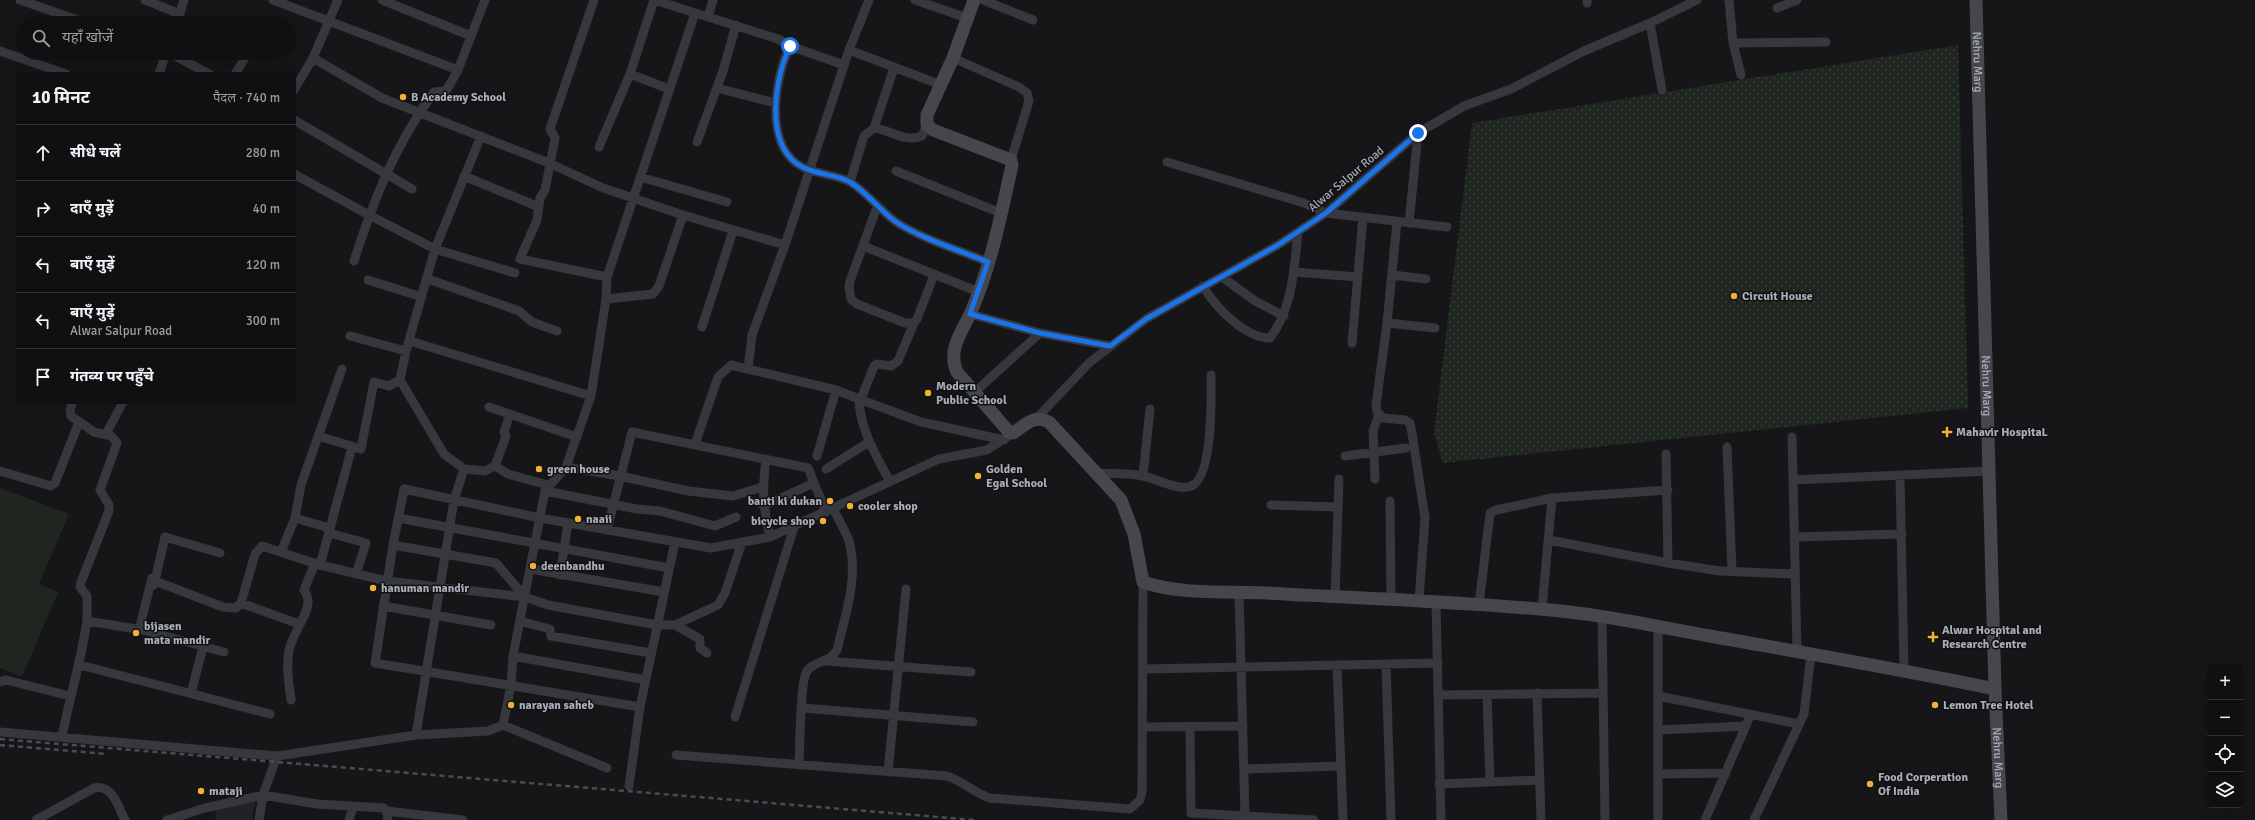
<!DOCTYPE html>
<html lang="hi">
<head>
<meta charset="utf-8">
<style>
  :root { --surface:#101012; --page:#19191b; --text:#f1f3f6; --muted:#9c9d9f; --line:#303032 }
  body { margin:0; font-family:Signika,"Noto Sans Devanagari",sans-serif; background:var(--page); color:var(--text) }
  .controls { position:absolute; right:12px; bottom:12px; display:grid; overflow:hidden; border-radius:4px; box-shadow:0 4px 16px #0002 }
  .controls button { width:36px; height:36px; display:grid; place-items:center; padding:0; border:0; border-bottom:1px solid var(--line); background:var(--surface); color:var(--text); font:20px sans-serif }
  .stop { position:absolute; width:12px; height:12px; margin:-9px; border:3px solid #1a73e8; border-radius:50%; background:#fff }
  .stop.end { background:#1a73e8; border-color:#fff; box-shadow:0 1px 4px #0008 }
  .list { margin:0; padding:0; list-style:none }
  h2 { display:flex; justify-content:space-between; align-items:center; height:52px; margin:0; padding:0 16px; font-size:17px }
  h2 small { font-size:13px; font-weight:400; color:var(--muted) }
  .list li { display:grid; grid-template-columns:26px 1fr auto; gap:12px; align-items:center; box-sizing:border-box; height:56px; padding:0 16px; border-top:1px solid var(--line) }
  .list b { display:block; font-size:15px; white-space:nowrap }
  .list p { margin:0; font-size:13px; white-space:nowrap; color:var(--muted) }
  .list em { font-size:13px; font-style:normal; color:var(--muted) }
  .icon { flex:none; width:22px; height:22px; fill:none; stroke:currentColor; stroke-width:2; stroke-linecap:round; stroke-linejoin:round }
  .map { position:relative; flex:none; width:2255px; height:820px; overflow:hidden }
  .search { position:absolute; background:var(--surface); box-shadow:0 4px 16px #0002; left:16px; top:16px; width:280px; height:44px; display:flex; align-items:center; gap:10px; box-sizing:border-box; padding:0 14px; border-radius:22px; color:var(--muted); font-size:15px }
  .panel { position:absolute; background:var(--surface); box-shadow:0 4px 16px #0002; left:16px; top:72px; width:280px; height:332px; border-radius:4px }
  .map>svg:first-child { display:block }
  .built { fill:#222225 }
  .grass { fill:url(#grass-dots) }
  .green { fill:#1e261f }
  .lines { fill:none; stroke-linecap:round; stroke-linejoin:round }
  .street { stroke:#37383d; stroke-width:9 }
  .secondary { stroke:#45474d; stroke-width:13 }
  .rail { stroke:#4a4c52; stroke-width:2.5; stroke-dasharray:5 4; stroke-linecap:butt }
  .route { stroke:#1a73e8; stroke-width:5 }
  .poi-dot { fill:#f2b134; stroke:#111113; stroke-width:1.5 }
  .labels { text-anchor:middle; stroke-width:3; stroke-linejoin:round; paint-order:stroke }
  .street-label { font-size:12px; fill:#a8adb8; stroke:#111113 }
  .poi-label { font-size:12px; font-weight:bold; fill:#a8adb8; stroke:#111113; text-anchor:start }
</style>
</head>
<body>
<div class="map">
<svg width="2255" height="820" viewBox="0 0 2255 820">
  <defs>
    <pattern id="grass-dots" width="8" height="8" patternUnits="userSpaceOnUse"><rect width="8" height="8" fill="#1e261f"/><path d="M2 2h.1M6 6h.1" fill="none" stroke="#3c433d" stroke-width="1.8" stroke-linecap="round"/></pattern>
  </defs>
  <rect width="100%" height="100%" fill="#161618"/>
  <path class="built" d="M255,802L252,820H215L216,808Z"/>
  <path class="grass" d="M1958,45L1968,408L1443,463L1434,433L1472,123Z"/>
  <path class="green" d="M0,488L69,514L39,584L58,592L22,677L0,668Z"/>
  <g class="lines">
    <path class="street" d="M20,0L86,23
      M145,0L180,14
      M273,0L458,70
      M382,0L471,36
      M594,0L550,129L555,138L545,190L540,198L537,220L520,259L607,277
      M915,0L967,18
      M983,0L1033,20
      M1587,0V3
      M1729,0L1733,43L1741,75
      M1777,8L1797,0
      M708,17L713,0
      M177,23L184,0
      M1650,23L1662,90
      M1733,43L1826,42
      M790,46C775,77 765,139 796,163C812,175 833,173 850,182C865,191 881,211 896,222C920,238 961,251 988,262
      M849,50L941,85
      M0,51L66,74
      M170,53L209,74
      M313,58L382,98L549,163L603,188L683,215L785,245
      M953,58L1019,87L1027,93L1029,101L1011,160
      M159,74L166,53
      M235,74L248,53
      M630,74L669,89
      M717,88L775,103
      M294,90L313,58L338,0
      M294,120L412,189
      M874,128L894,68
      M697,142L723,71L736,25
      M599,147L630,74L654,0L778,39L790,46L844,65
      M1167,162L1304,203L1326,213L1447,227
      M896,171L1001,213
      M294,174L369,215L435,249L515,273
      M464,176L539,207
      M640,177L727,202
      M850,182L864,136L874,128C891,130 904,143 922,136L927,125
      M877,207L850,281L849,288L851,299L857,304L905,323H914L917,319L934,275
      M1397,222L1387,323L1376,405L1377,412L1383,418L1405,420L1410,423L1412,433L1425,518L1419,600
      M1409,223L1418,133
      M863,246L979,292
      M354,261C374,199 395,145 434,92L446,91L458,70L485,0
      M1294,272L1358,277
      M1392,275L1426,279
      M1222,277L1255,301L1284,316
      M428,279L519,311L532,322L557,331
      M368,280L422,297
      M1203,286C1215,307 1245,338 1270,338C1293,308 1294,268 1298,232
      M606,299L653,294L659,286L683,215
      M970,314L1040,333L1110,346
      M1387,323L1435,328
      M702,327L733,231
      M350,336L406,351
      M410,341L591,396
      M1352,343L1363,217
      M748,369L752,335L785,245L849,50L869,0
      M976,391L1040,333
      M859,399L921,422L1004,440
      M861,399L874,366L877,364L891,366L898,361L914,323
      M73,402L70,410L71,416L94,432L111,436L117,443L100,490L109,505V511L81,582L80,587L87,596V621
      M489,407L577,437
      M510,414L504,432L506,436L495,466L508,474L548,485
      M1037,418L1089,363L1146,319L1278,245L1326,213L1418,133L1464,106L1511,89L1584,51L1650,23L1697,0
      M106,434L123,402
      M318,436L361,449L374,382L389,386L400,380
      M1792,437L1797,651
      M695,444L718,377L731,365L836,390L859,399C860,430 876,455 890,482
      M1727,447L1732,571
      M1666,454L1668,563
      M817,456L836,390
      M1345,456L1406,448
      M766,459C762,490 763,507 770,537
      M566,467L620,476L688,491L733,496L762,487
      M464,469L444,454L400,380L406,351L435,249L481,136
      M826,469L869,442
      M0,471L51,486L55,483L79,422
      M1098,473C1113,474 1129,473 1143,476C1157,479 1174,489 1188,487C1214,484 1211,395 1211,375
      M1143,476L1150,409
      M1900,476L1904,670
      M1375,479L1373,431L1379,415
      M1793,480L1990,471
      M545,491L637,509L660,511L715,526L736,517
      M1390,501L1391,598
      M1271,505L1338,507
      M763,506L814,483
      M295,518L326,527L329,533L366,543L356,574
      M398,518L669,568
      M607,530L632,432L808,468L826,512
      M1795,537L1902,534
      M1549,540L1668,563L1720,571L1794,574
      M393,545L496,563L525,597
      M281,552L295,518L301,485L342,369
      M320,565L352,447
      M530,569L664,592
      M560,575L568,523
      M154,585L165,537L220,553
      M1239,592L1245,816
      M1335,597L1339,479
      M241,603L299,624
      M1436,603L1441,820
      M1479,605L1490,513L1496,510L1552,498L1668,490
      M383,606L491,625
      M1542,609L1552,498
      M1602,617L1605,820
      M520,621L550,629L551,636L651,653
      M675,625L700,639V648L707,653
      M140,626L152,578L155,581L223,607L236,608L241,603L255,554L262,546L320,565L387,581L525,597L548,605L657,625H675L718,605L725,593L742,542
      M513,656L646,680
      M826,661L971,672
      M1386,664L1391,820
      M80,665L270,714
      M1337,665L1343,820
      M1144,669L1438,663
      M0,682L6,680L70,696
      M191,693L203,647
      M1537,693L1541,820
      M1487,694L1490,782
      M1438,695L1603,693
      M1658,696L1799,724
      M291,700C289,684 286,668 289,651C291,636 309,613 308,601C308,597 306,593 304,590L315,563
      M640,707L375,663L393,545L404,489L540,518L711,548L770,537L939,459L987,450L1013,433
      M803,708L973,722
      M735,717L794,527
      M503,725L607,768
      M1143,727L1243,726
      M1190,727L1191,813L1314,820
      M1658,730L1746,726
      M0,732L277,756L416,735L488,731L503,725L511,685L513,656L545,491L566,467L591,396L606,299L607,277L695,13
      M416,735L454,500L464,469L485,471L495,466
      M62,736C70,697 81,660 87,621L143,630L224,652
      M676,755L947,776C963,781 974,793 990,798L1130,809L1140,800L1142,792L1143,582
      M799,765C800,748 800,680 807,671C815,660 830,663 837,650C845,616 859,577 849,541C845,530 838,519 833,508
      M1244,769L1341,766
      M888,772L906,589
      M1658,774L1726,773
      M1439,784L1540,780
      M629,786L640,707L675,542
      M387,811L463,820
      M36,820L94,788C113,784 118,807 125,820
      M167,820L205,808L263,795L317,804L384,808L388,816L387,820
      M259,820L263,795L277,756
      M349,820L353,807
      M1658,820V627
      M1705,820L1751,714
      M1754,820L1804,714L1811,654"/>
    <g class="secondary">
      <path d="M974,0L953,58L927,115V125L933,130L1011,160L1012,165C1001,215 991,266 971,312C962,332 947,350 957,372L1009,432L1013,433C1026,425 1033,414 1049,422L1121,500L1134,534L1143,582C1181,595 1227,591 1267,593C1358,598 1448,601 1539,609C1596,613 1653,626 1710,636C1805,653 1900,669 1995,689"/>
      <path id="s1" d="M1976,0L1995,689L2001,820"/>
    </g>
    <path class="rail" d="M0,739L975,820
      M0,745L107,754"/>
  </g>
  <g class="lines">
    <path class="route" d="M790,46C775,77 765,139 796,163C812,175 833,173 850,182C865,191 881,211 896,222C920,238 961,251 988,262L970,314L1040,333L1110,346L1146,319L1278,245L1326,213L1418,133"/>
  </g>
  <g class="poi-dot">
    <circle cx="403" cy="97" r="4"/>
    <circle cx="1734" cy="296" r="4"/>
    <circle cx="928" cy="393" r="4"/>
    <path d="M1945 426h4v4h4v4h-4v4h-4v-4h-4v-4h4z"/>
    <circle cx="539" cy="469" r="4"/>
    <circle cx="978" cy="476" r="4"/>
    <circle cx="830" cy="501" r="4"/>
    <circle cx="850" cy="506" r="4"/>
    <circle cx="578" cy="519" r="4"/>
    <circle cx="823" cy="521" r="4"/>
    <circle cx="533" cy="566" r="4"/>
    <circle cx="373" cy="588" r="4"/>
    <circle cx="136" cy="633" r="4"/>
    <path d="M1931 631h4v4h4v4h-4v4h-4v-4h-4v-4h4z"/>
    <circle cx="511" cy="705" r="4"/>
    <circle cx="1935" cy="705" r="4"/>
    <circle cx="1870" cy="784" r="4"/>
    <circle cx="201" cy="791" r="4"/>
  </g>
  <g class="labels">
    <g class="street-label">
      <text dy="4" stroke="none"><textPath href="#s1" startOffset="62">Nehru Marg</textPath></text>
      <text transform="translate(1346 179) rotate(-40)" y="4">Alwar Salpur Road</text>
      <text dy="4" stroke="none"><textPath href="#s1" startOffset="386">Nehru Marg</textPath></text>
      <text dy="4" stroke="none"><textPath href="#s1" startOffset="758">Nehru Marg</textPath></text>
    </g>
    <g class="poi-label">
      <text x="411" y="101">B Academy School</text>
      <text x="1742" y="300">Circuit House</text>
      <text x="936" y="390">Modern<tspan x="936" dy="14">Public School</tspan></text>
      <text x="1956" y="436">Mahavir HospitaL</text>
      <text x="547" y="473">green house</text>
      <text x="986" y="473">Golden<tspan x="986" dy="14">Egal School</tspan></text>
      <text x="822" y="505" text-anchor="end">banti ki dukan</text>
      <text x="858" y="510">cooler shop</text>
      <text x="586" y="523">naaii</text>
      <text x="815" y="525" text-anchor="end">bicycle shop</text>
      <text x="541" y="570">deenbandhu</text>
      <text x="381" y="592">hanuman mandir</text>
      <text x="144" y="630">bijasen<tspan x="144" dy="14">mata mandir</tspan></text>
      <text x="1942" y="634">Alwar Hospital and<tspan x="1942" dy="14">Research Centre</tspan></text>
      <text x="519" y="709">narayan saheb</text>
      <text x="1943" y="709">Lemon Tree Hotel</text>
      <text x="1878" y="781">Food Corperation<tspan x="1878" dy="14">Of India</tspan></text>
      <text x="209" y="795">mataji</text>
    </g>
  </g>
</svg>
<div class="controls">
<button>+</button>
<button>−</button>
<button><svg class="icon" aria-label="locate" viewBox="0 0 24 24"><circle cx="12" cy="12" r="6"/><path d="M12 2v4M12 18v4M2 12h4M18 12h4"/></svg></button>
<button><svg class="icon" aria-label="layers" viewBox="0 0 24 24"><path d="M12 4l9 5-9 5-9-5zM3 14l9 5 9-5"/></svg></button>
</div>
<div class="stop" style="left:790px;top:46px"></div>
<div class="stop end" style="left:1418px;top:133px"></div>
<div class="search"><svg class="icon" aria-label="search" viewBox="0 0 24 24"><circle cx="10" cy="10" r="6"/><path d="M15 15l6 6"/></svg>यहाँ खोजें</div>
<section class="panel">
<h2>10 मिनट<small>पैदल · 740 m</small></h2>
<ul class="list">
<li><svg class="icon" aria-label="ahead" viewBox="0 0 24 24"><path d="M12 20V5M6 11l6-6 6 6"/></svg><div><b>सीधे चलें</b></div><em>280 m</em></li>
<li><svg class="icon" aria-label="right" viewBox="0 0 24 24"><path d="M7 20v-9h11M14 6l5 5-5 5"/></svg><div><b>दाएँ मुड़ें</b></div><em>40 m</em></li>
<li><svg class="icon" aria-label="left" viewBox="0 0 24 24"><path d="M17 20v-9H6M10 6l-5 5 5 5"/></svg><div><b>बाएँ मुड़ें</b></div><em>120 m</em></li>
<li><svg class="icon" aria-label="left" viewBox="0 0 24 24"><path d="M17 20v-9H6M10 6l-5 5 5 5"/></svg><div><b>बाएँ मुड़ें</b><p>Alwar Salpur Road</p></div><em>300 m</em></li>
<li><svg class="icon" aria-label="arrive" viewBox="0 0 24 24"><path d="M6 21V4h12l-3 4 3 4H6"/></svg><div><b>गंतव्य पर पहुँचे</b></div></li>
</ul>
</section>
</div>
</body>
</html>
